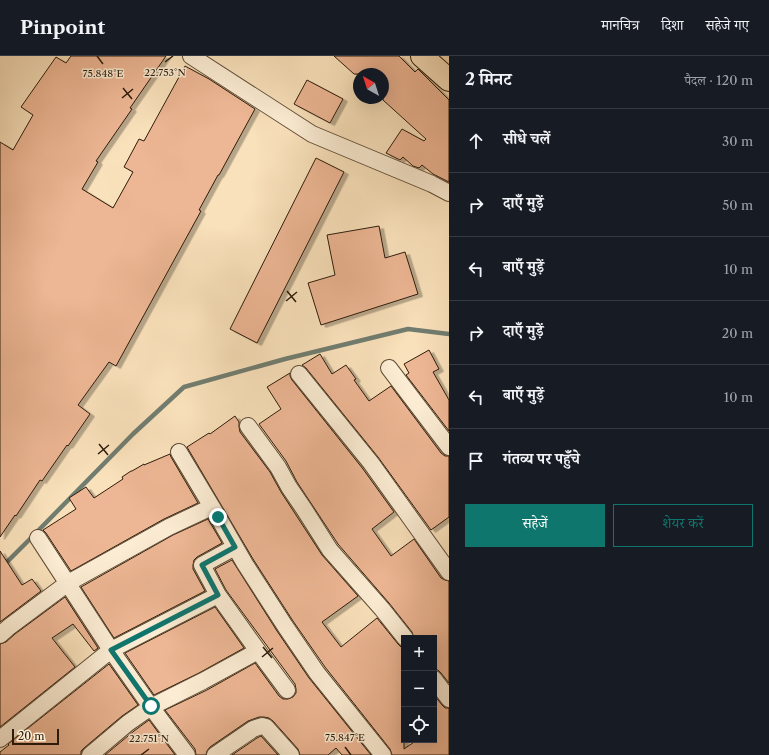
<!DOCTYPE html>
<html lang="hi">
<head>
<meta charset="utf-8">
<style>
  :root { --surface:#171b24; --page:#242831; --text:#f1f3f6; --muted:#9ea1a6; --line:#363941; --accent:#0f766e }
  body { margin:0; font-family:"Libre Caslon Text","Noto Serif Devanagari",serif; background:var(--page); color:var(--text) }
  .controls { position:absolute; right:12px; bottom:12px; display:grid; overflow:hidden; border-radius:0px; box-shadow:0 4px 16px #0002 }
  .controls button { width:36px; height:36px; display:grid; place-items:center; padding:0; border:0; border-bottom:1px solid var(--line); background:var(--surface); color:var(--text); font:20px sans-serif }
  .compass { position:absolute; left:353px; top:12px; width:36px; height:36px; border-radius:50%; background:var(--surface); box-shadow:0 4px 16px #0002; rotate:321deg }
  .scale { position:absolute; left:12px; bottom:10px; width:47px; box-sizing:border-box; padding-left:4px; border:2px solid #2d1c0b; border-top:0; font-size:11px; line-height:14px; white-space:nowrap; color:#2d1c0b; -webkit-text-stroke:3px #fbecd3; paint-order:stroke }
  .stop { position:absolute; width:12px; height:12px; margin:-9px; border:3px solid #0f766e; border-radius:50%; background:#fff }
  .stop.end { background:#0f766e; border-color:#fff; box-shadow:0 1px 4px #0008 }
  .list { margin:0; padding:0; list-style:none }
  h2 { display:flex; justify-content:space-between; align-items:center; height:52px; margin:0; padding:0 16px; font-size:17px }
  h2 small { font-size:13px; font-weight:400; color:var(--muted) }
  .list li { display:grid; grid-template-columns:26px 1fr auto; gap:12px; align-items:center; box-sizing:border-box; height:64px; padding:0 16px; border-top:1px solid var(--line) }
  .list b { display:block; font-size:15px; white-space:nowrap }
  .list em { font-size:13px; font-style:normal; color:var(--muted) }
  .actions { display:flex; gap:8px; padding:12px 16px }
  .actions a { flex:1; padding:9px 0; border:1px solid var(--accent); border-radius:0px; text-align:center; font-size:14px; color:var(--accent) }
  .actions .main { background:var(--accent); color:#fff }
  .icon { flex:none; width:22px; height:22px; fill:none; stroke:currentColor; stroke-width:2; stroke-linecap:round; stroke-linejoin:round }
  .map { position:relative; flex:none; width:449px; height:699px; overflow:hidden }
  header { display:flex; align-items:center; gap:24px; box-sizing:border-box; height:56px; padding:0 20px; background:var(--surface); border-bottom:1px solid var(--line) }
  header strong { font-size:19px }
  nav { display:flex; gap:22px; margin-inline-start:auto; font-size:14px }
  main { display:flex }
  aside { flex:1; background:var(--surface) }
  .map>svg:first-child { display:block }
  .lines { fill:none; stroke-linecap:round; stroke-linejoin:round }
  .stream { stroke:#717d70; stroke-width:4.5 }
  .building { fill:#edb694; stroke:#2d1c0b; filter:url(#shadow) }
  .street-casing { stroke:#604d37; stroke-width:18 }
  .primary-casing { stroke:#2d1c0b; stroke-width:24 }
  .street { stroke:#fbecd3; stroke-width:16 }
  .primary { stroke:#f9e1bb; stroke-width:22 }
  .route { stroke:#0f766e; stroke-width:5 }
  .ticks { fill:none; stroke:#2d1c0b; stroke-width:1.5 }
  .ticks-label { font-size:10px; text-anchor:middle; fill:#2d1c0b; stroke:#fbecd3; stroke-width:3; stroke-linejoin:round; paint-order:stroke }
</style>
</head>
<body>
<header>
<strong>Pinpoint</strong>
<nav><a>मानचित्र</a><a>दिशा</a><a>सहेजे गए</a></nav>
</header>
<main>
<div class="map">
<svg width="449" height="699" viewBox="0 0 449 699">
  <defs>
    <filter id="shadow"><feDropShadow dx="4.5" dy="2.5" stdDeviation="0" flood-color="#0004"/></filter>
  </defs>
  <rect width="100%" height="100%" fill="#f9e1bb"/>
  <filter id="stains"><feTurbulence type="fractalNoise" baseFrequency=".005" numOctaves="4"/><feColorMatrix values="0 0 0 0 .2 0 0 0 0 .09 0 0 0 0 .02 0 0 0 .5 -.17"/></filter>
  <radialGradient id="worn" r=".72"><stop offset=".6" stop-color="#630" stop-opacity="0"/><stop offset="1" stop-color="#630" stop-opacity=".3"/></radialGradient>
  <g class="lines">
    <path class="stream" d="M0,513L28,485L133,378L184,331L285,303L408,273L449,278"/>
  </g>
  <path class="building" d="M71,0H166L130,52L132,53L96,105L98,106L82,133L113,152L133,116L124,111L139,83L144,85L185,10L209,23L255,53L219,119H218L199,154L201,155L116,310L109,306L78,349L90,358L68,390L67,389L42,425L40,424L16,460L15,459L0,481V86L13,94L33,59L21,51L56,1L66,7Z
    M334,0H399L415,16L418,13L449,44V126L433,118L422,109L419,112L413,110L403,101L400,104L386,97L402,73L424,85L426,83L383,44V18H354Z
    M307,24L343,43L330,67L294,48Z
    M316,102L344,116L257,287L230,273Z
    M379,170L385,202L405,196L418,238L321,269L308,227L335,219L327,179Z
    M429,294L439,313L433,316L449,344V375L406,319L409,317L404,308Z
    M320,298L332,318L346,309L356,323L354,324L369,345L391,330L441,397L445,400H449V461L431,474L378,401L306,312L302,309Z
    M290,317V320L292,324L363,413L394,456L372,473L391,500L414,483L441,522L445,524L449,525V627L441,617L438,614H434V582H414L412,576L389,547L338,488L297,426L286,405L259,368L281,353L267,331Z
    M235,360L239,366V371L240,376L270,416L281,436L322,499L358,540L322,566L341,591L377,562L398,588L401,591H404V693L417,684H434V639L442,649L445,652H449V699H392L390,693L325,611L293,565L253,503L187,391L209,377L210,378Z
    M170,398L171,401L198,447L164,463L71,515L46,477L43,474L76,453L69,442L86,431L94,442L123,423L122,421L131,415H132L144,408V409Z
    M208,463L222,487L197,501L194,504L193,509V513L205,535L114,582L81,531L173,479Z
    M0,495L22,529L32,523L41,535L0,566Z
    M232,504L277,575L309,622L371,699H342L336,692L328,699H300L298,693L273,665L269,662L264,661H259L248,665L210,691L207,695L206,699H196L195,693L165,654L207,634L255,607L279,640L283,643H288L293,641L296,637V633L295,628L226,534L215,513Z
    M65,541L98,592L94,595L73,568L52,582L75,611L0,671V588L6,586L15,578Z
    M215,551L244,592L199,617L154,639L125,597Z
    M109,608L138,649L122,660L84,692L81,695V699H0V696L9,689L8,688Z
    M149,664L175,699H105L134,675Z
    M261,680L278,699H232L257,682Z"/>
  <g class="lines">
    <defs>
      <path id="street" d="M191,0L312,78L432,128L449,137
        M389,312L449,391
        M299,318L371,407L449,516
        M248,370L278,411L289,431L304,453L330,494L382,553L405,582
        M179,396L212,451
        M38,482L111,594L151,651L203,625L258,595L218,539L202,509L235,491
        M0,579L9,571L68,527L169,471L203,455L212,451L218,461L245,508L285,570L317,617L383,699
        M258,595L287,634
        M434,623L449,643
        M0,683L111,594L218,539
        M90,699L128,667L151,651L187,699
        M215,699L253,673L262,670L266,671L291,699"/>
      <path id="primary" d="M422,0L449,24"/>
    </defs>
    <use href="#street" class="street-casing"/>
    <use href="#primary" class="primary-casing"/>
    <use href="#street" class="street"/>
    <use href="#primary" class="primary"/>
  </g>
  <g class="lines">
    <path class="route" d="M151,650L111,594L218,539L202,509L235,491L218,461"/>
  </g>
  <path class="ticks" d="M97,0L103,8M165,6L173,0M123,32L132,43M122,42L133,33M287,235L296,246M286,245L297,236M99,388L108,399M98,398L109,389M263,591L272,602M262,601L273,592M345,691L351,699M141,699L149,693"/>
  <g class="ticks-label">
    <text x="165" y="20">22.753°N</text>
    <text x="103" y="21">75.848°E</text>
    <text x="345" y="685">75.847°E</text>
    <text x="149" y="686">22.751°N</text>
  </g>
  <rect width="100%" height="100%" filter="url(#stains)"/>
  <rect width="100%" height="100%" fill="url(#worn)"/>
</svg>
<div class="controls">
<button>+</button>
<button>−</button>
<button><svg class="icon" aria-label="locate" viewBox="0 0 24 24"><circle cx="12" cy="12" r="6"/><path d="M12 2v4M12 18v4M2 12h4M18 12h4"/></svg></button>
</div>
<svg class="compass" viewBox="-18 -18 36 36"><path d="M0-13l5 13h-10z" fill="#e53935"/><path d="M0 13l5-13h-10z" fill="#9ea1a6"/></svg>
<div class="scale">20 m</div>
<div class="stop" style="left:151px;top:650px"></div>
<div class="stop end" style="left:218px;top:461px"></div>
</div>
<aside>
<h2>2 मिनट<small>पैदल · 120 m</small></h2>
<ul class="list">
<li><svg class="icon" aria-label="ahead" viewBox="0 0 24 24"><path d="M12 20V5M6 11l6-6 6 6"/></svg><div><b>सीधे चलें</b></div><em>30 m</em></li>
<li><svg class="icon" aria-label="right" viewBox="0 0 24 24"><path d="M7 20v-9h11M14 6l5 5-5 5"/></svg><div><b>दाएँ मुड़ें</b></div><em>50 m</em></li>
<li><svg class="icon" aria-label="left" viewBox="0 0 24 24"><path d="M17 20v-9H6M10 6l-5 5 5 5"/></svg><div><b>बाएँ मुड़ें</b></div><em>10 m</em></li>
<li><svg class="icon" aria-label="right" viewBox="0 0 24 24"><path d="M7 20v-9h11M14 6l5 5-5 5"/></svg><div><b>दाएँ मुड़ें</b></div><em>20 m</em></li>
<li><svg class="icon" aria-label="left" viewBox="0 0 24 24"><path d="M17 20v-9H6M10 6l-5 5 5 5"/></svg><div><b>बाएँ मुड़ें</b></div><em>10 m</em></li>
<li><svg class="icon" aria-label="arrive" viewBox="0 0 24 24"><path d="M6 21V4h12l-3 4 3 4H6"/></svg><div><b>गंतव्य पर पहुँचे</b></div></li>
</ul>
<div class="actions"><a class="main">सहेजें</a><a>शेयर करें</a></div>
</aside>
</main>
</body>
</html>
